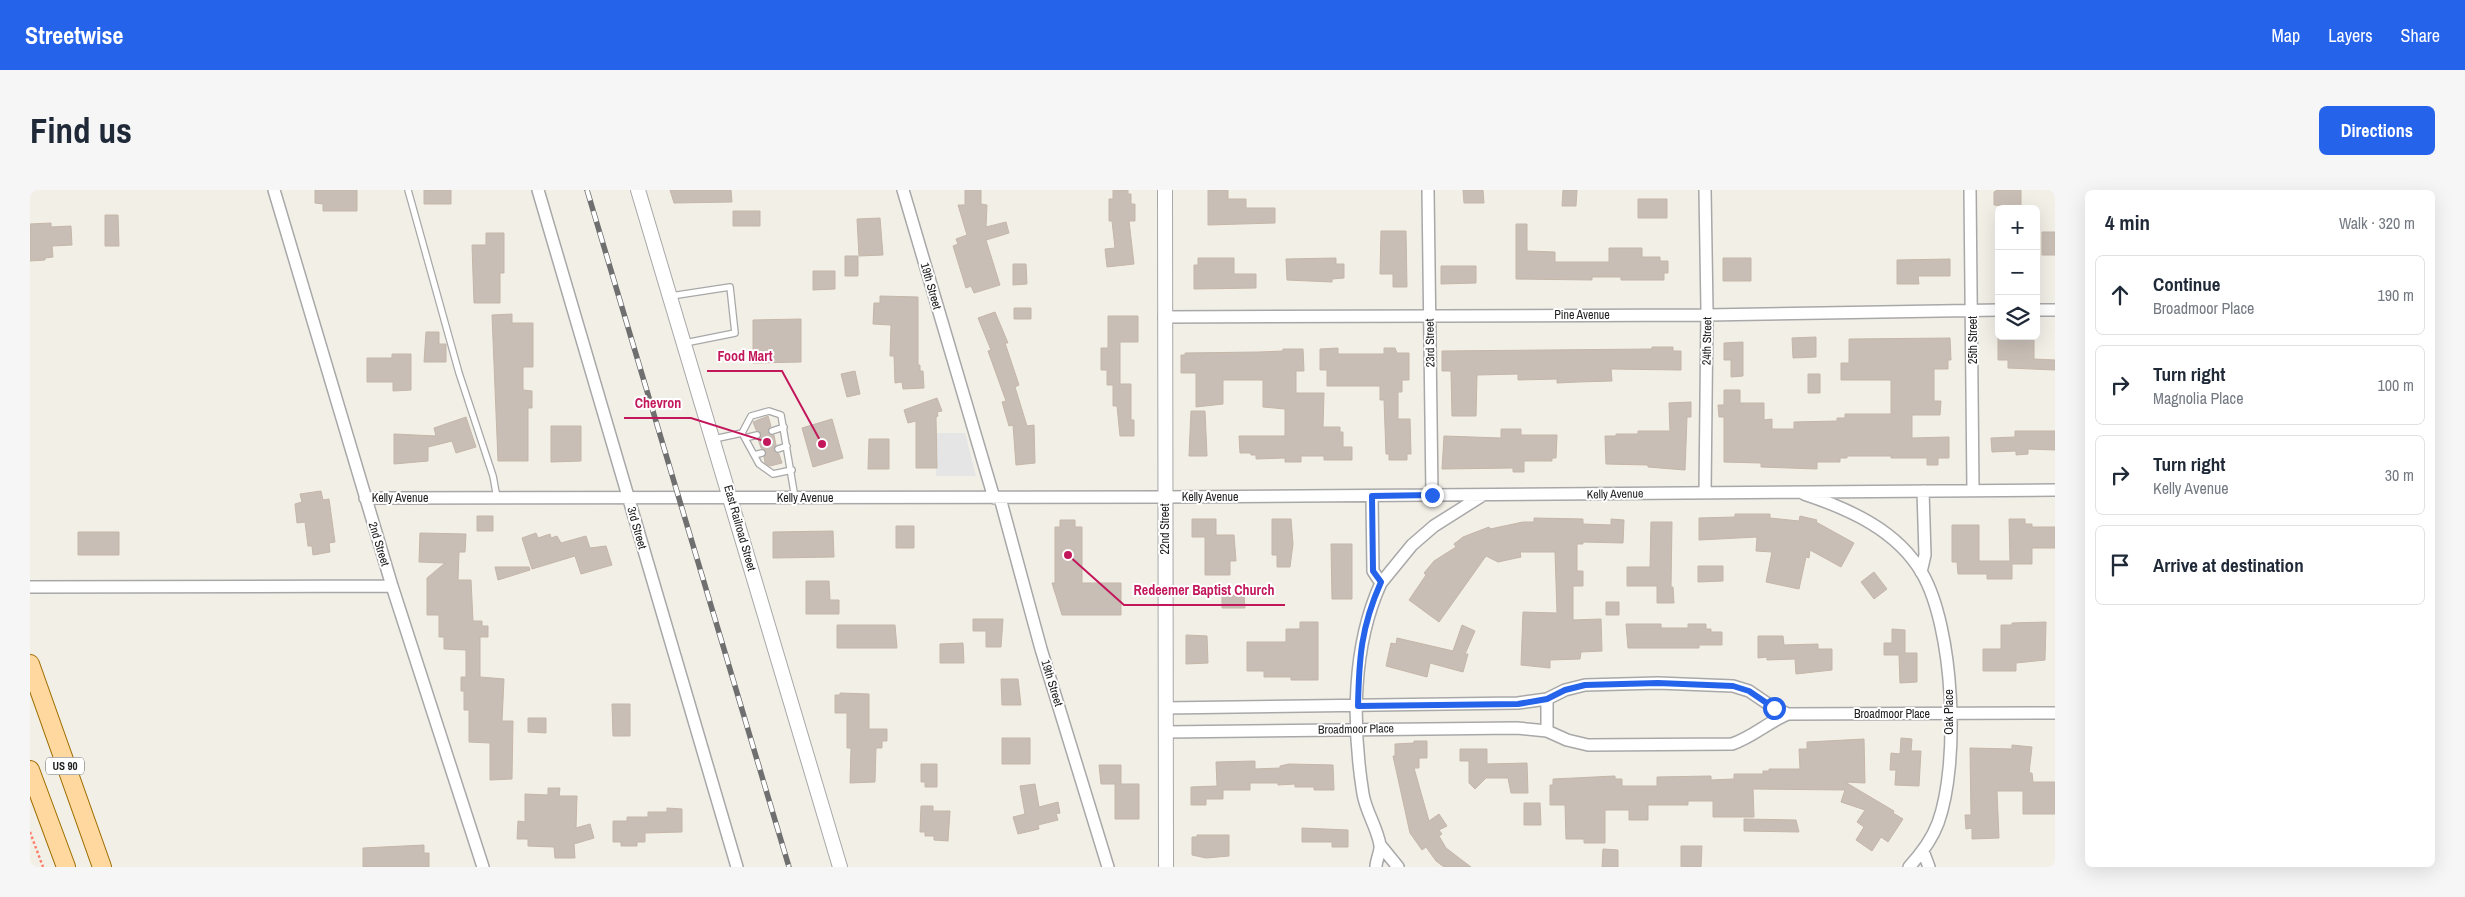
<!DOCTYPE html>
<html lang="en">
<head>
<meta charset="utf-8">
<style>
  :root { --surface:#fff; --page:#f6f6f7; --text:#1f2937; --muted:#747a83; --line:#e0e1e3; --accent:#2563eb }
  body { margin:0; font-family:"Archivo Narrow",sans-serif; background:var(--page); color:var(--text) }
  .controls { position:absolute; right:15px; top:15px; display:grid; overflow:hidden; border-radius:8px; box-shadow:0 5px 20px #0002 }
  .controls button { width:45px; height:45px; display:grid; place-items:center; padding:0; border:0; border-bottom:1px solid var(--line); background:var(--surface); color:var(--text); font:25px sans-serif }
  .stop { position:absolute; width:15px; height:15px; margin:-11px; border:4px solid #2563eb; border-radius:50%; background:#fff }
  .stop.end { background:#2563eb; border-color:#fff; box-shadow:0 1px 5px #0008 }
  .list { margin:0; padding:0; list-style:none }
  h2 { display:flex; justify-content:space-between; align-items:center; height:65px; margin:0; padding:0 20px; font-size:21px }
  h2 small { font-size:16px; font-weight:400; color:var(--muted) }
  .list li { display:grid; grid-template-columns:32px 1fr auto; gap:15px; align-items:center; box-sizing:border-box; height:80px; margin:0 10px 10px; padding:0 10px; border:1px solid var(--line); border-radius:8px }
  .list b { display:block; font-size:19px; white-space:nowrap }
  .list p { margin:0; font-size:16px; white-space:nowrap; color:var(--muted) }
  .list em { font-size:16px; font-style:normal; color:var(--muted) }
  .icon { flex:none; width:28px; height:28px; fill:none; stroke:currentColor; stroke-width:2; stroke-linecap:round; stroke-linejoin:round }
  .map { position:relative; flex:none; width:2025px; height:677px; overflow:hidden; border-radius:8px }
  header { display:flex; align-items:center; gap:30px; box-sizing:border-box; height:70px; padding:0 25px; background:var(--accent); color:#fff }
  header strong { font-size:24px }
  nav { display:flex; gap:28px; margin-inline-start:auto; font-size:18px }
  .intro { display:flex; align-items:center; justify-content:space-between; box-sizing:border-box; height:120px; padding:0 30px }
  h1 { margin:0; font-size:35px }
  .button { padding:12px 22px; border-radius:8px; background:var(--accent); color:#fff; font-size:18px; font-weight:700 }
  main { display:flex; gap:30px; padding:0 30px }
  aside { flex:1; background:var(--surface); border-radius:8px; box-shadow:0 5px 20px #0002 }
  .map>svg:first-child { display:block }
  .parking { fill:#e5e5e5 }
  .building { fill:#c8beb6; stroke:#c5b6a8 }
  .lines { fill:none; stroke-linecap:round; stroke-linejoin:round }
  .service-casing { stroke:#a8a8a8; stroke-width:8 }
  .minor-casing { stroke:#a8a8a8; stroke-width:14 }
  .tertiary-casing { stroke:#a8a8a8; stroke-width:16 }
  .primary-casing { stroke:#9e6d00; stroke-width:20 }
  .path { stroke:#ff7e6b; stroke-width:2.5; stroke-dasharray:2.5 2.5; stroke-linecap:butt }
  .service { stroke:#fff; stroke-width:5.5 }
  .minor { stroke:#fff; stroke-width:11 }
  .tertiary { stroke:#fff; stroke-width:14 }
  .primary { stroke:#ffd89f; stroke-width:18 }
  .rail-casing { stroke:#6f6f6f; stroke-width:5.5 }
  .rail { stroke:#fff; stroke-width:4; stroke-dasharray:11; stroke-linecap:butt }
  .route { stroke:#2563eb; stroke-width:6 }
  .labels { text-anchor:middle; stroke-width:4; stroke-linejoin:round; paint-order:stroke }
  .shield { fill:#fff; stroke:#646464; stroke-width:1 }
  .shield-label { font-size:11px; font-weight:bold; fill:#212121 }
  .street-label { font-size:12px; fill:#212121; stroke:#fff }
  .leader { fill:none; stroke:#c2185b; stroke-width:2 }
  .callout-dot { fill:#c2185b; stroke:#fff; stroke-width:2 }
  .callout-label { font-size:14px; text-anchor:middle; font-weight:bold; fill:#c2185b; stroke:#fff; stroke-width:4; stroke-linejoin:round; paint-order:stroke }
</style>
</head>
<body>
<header>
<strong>Streetwise</strong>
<nav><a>Map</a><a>Layers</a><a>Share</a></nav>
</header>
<div class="intro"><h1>Find us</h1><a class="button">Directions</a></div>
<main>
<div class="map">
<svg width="2025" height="677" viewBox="0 0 2025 677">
  <rect width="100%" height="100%" fill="#f2efe7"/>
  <path class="parking" d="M907,243H935L946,286H906Z"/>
  <path class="building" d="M285,0H327V21H293V14L285,13Z
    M394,0H421V14H394Z
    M640,0H701L702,12L644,13Z
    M935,0H951V14L957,15L956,37L976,32L979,43L956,50L970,95L944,103L941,96L936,98L923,56L928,54L926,49L937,45L928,15H935Z
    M1083,0H1098V4H1101V14H1105V31H1099L1104,74L1077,77L1075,59L1085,58L1082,31H1079V9H1083Z
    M1178,0H1198V9H1216V18H1245V33L1178,35Z
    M1433,0H1453L1454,13H1434Z
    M1533,0H1547L1546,16H1532Z
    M1967,0H1991V17L1964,15V2Z
    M1608,9H1637V28H1608Z
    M703,21H730V36H703Z
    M75,25H88L89,56H75Z
    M850,28L853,65L829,66L827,29Z
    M21,33V37L41,36L42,55L22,56L23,67L15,68V70L0,71V34Z
    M1486,34H1497V61L1525,62V72H1579V58H1612V67H1630V71H1638V83H1634V90H1591V87H1562V90L1486,89Z
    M1351,41H1376L1377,97H1363V84H1350Z
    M2012,42H2025V65H2012Z
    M456,43H474V83H470V113H444L442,55H456Z
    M815,66H828V86H815Z
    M1168,68H1204V84H1226V98L1164,99V75H1168Z
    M1306,68V74H1314V88L1302,89V92L1257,90L1256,69Z
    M1693,68H1721V91H1693Z
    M1920,69V86H1888L1889,94H1867V70Z
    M983,74H996L997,94L983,95Z
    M1411,76H1446V93L1411,94Z
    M783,81H805V99L783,100Z
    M850,106L888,107V175H890V181H893L894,198L873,199L872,192L865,193L864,166H860L861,135L843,134L844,113H850Z
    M984,118H1001V129H984Z
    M965,122L978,153H975L989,195L985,197L997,236L1004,235L1005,273L986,275L983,235L979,236L972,212L976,211L958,161L961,160L948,128Z
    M482,124V133H503V177H493V200L502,201V218H498V271H468L462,125Z
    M1078,126H1108V152H1090V194H1101V230H1104V246H1090L1087,216H1083V195H1077V180H1071V158H1078Z
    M771,129V172L723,173V130Z
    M396,142H409V154H416V172H394Z
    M1968,146H2004V169L2025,170V180L1978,178V170H1968Z
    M1786,147V167L1763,168L1762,148Z
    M1920,148L1921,170H1918V179H1904V211H1911L1910,225H1882V248L1919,247V268H1908V275H1897V268H1861V266H1817V268H1810V272H1787V279L1731,277V273L1694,272V227H1689L1688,215H1694V200H1710V213H1734V230L1742,229V239H1764V232L1807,231V228H1815V224H1861V190H1811V173H1819V149Z
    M1713,152V186L1701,187V170H1694V153Z
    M1622,157H1643V161H1651V180L1581,179L1582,191L1548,192L1527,193V189L1488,190V184L1447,185L1446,226H1422L1421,181H1412V161L1622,159Z
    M1308,158V164H1354V158H1365L1367,163H1379V190H1372V202H1368V229H1380L1381,264H1377V270H1359V264H1356L1354,210H1350V196H1297V180H1290V159Z
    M1253,159H1273L1274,181H1266V203H1294L1293,237H1310V242H1313V257H1322V270H1294V266H1271V272H1255V268L1226,269V265H1221V263H1210L1209,246H1255V219L1233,217V190H1193V214L1166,217V183H1151V165H1155V163L1229,162L1253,161Z
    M362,164H381V200L363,201V192H337V168H362Z
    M825,181L830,204L817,207L811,184Z
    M1778,184H1790V203H1778Z
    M907,208L912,221L907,222L908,226L906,227L907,278H886V231L878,233L874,220Z
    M1661,212V227H1657L1655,280L1618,277V275L1576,274L1575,246H1586V244H1608V241H1640L1639,213Z
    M1161,221H1175L1177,266H1159Z
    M738,226L741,236L737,242L744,245L746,255L743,260L749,264L752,273L740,276L735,273L734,267L736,261L731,258L728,249L731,243L726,240L723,232Z
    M436,227L446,257L426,263L422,251L398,257V271L364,274V244L406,246L404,238Z
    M802,229L813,268L783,277L772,238Z
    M521,236H551V271L521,272Z
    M1471,239H1491V245H1527L1526,268H1522V271H1494V282H1483V278L1412,279L1414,246L1471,248Z
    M1985,241H2025V260L1998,259V264L1986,265V261L1962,262L1961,248L1985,247Z
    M839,249H859V279H838Z
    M291,301L293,310L299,309L305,352L299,353L300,362L283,365L282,356H278L275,332L267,333L265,314L272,312L270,304Z
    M1705,324H1740V328L1769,331L1770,326L1787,330L1786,332L1824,353L1811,377L1780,360L1779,368L1776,367L1769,399L1736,392L1742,362L1726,361L1727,347L1669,350V328L1705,327Z
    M447,326H463V341H447Z
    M1504,328L1553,329V334L1581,335V329L1594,330L1593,353L1553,352V354H1547V381H1553V396H1543V430L1571,429L1572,461L1551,462L1550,469L1520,470V478L1491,475L1493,422L1527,423L1525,362H1490L1491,367L1468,372L1456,366L1409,432L1379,410L1396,385L1394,383L1404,371L1426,357L1424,354L1433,347L1459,337L1460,339L1493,332H1504Z
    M1162,329H1186V345H1204L1206,371H1200V385H1175V347H1162Z
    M1242,329H1261L1263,354L1260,377H1247V365H1242Z
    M1979,329H1995V334H2002V337H2025V358H2002V374H1982V389H1957V384H1928L1927,372H1922V335H1949V371H1980Z
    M1030,330H1045V337H1052V393H1091V425H1032L1022,393H1025V337H1030Z
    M1621,332H1642L1641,397H1643L1644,413H1627V396H1597V377H1620Z
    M866,336H884V358H866Z
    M803,341L804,367L743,368V342Z
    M48,342H89V365H48Z
    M390,343L436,344L435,362H429L428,390H441L443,431H452V436H458V447H450V487L474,489L472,531H483L482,589L460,590V553L439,552V520H434V501H431V487H436V460L414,459V447H409V425H397V388L415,373L389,372Z
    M506,343L508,348L520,344L521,348L527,346L531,353L556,346L560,358L576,356L582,375L551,384L545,366L502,379L492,348Z
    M1301,354H1322V409H1302Z
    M1668,376H1693V391L1668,392Z
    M465,377H499L500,380L468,390Z
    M1844,382L1857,399L1844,409L1831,392Z
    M776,391H799L800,410H809V424H776Z
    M1192,405H1214L1215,418H1192Z
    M1576,412H1589V425H1576Z
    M943,429H973L971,457H956V441H943Z
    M1270,432H1288V490H1261V487H1234V481H1217V452H1256V439H1270Z
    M2016,432L2015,470L1986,473V481H1953V459H1971V435H1982V433Z
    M1596,434H1631V438H1658V434H1676V439H1681V442H1692V455H1669V458H1598Z
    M807,435H865L867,458H807Z
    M1432,435L1445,441L1435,464H1438L1433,482L1400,473L1397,487L1356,476L1361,453L1366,454L1367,448L1423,461Z
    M1862,439L1875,440V463H1887V492L1870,493L1869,465H1854V453H1862Z
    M1156,445L1177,446L1178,473L1156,474Z
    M1728,446H1753L1754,455L1788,454V459H1802V480L1766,484L1765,469L1737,470V467L1728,468Z
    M933,453L934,473H910V454Z
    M971,489H988L991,515H972Z
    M810,503L839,504V539H857V551H852V558H846L845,592L820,593L821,558H817V523H805V505H810Z
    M582,514H600V546H583Z
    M498,528H516V543L498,542Z
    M972,548H1000V574H972Z
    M1871,548L1882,549L1881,561H1891L1889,596L1865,595L1866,580H1860L1861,563L1870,564Z
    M1834,549L1835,593L1815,592L1864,621L1863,623L1873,629L1858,652L1851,647L1842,661L1826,650L1834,637L1827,632L1835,620L1811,612L1815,600L1723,599L1724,627H1683V611H1658V615H1618V630H1599V620H1575V653H1554V649H1536L1535,615H1520V595H1523V589L1585,586V589H1592V596H1627V587L1681,586V590L1704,589V584H1733V581H1739V579H1770L1769,559H1777V552Z
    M1384,551H1397V568H1389V578H1384L1399,631L1409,624L1417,636L1409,640L1412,644L1409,646L1416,658L1441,677H1414L1406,671L1396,657L1392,660L1380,643L1363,566H1365V554L1384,553Z
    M1982,555L2002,557L1999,583H2002L2003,592H2025V624H1993V601H1967L1969,648L1942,649V638L1936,639L1935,625H1941L1940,558L1982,559Z
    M1430,559H1457V574L1497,573L1498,603H1481L1478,588H1456L1445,599L1439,593V571H1430Z
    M1225,571V579L1250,578V576L1259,574L1303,575L1304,600H1284V597H1265V594L1248,595V593H1220V600H1193V609H1176V615H1161V597L1187,596L1186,572Z
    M891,574H907V597H895V592H891Z
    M1069,575H1091V594H1109V629H1085V594H1071Z
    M1005,594L1009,617L1028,612L1030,623L1026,624L1028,630L1008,635L1009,639L988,644L983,627L995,624L990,596Z
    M518,598H530L529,606H547L546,638L560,634L564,648L544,654L545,668H525L524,657L498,656V649H487L488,631L495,632V604L518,605Z
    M1494,613H1510L1511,635H1494Z
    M891,616H903V621H920L918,651L904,650V646H895V642H890Z
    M637,618L652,619V642L615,643V652H607V656H591V652H583V631H597V627H618V622H637Z
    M1714,629L1766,630L1769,642L1714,641Z
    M1272,638L1318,640V657H1302V652H1272Z
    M1167,645H1199V666L1176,668L1162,665V647H1167Z
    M394,655V663H399V677H333V658Z
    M1651,656H1672L1671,677H1651Z
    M1573,659L1588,660V677H1572Z"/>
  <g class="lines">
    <defs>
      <path id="service" d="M378,0L429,183L463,286L467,308
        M641,106L700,97L705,143L655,153
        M742,241L754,237
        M712,243L729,274L743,284L762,280
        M715,248L727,245
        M684,249L712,243L721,226L739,221L751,225L765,308
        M748,259L757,256
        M724,265L732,263"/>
      <path id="minor" d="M244,0L362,396L453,677
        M508,0L707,677
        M873,0L964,308
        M1398,0L1402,305
        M1675,0L1677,120L1675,303
        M1940,0L1943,300
        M2006,120H2025
        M1134,127L1677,125L1969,120
        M1774,304C1819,319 1867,340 1892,383C1924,438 1930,573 1908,633C1902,649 1891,664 1879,677
        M1342,306L1343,381L1351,393C1322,456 1322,535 1333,604C1336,622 1347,637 1350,655C1351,661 1346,670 1346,677
        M335,308L1135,307L2025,300
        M970,308L1011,459L1078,677
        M1891,382L1895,365L1893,301
        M1351,393L1382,355L1404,336L1453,305
        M0,397L362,396
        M1517,509V541
        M1135,518L1488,513L1517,509L1535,500L1555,495L1628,493L1703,496L1719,501L1744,518L1758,524
        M1136,542L1487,538L1517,541L1537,550L1558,555L1702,554C1723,547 1738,532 1758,524L2025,523
        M1351,656L1368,677
        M1893,661L1899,677"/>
      <path id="tertiary" d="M608,0L810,677
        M1135,0L1136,677"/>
      <path id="primary" d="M0,474L72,677
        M0,580L36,677"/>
    </defs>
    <use href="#service" class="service-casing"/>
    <use href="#minor" class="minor-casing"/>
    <use href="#tertiary" class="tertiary-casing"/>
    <use href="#primary" class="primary-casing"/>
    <path class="path" d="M0,642L13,677"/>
    <use href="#service" class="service"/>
    <use href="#minor" class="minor"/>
    <use href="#tertiary" class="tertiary"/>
    <use href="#primary" class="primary"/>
    <defs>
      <path id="rail" d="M557,0L759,677"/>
    </defs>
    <use href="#rail" class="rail-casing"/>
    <use href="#rail" class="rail"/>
  </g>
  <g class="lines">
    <path class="route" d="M1402,305L1342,306L1343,381L1351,392C1331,437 1329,468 1328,516L1488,514L1517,509L1535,500L1555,495L1628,493L1703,496L1719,501L1744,518"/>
  </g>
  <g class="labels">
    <rect class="shield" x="16" y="567.5" width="38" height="17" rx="4"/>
    <g class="shield-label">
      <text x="35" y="580">US 90</text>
    </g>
    <g class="street-label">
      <text transform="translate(901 96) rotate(74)" y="4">19th Street</text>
      <text x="1552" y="129">Pine Avenue</text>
      <text transform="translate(1943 150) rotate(-90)" y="4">25th Street</text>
      <text transform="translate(1677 151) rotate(-89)" y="4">24th Street</text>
      <text transform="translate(1400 153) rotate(-91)" y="4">23rd Street</text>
      <text transform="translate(1585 304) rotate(-1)" y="4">Kelly Avenue</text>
      <text x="1180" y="311">Kelly Avenue</text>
      <text x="370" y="312">Kelly Avenue</text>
      <text x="775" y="312">Kelly Avenue</text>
      <text transform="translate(607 338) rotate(74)" y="4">3rd Street</text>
      <text transform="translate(710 338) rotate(74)" y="4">East Railroad Street</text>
      <text transform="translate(1135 339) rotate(-90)" y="4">22nd Street</text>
      <text transform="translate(349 354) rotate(73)" y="4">2nd Street</text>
      <text transform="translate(1022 493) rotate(73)" y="4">19th Street</text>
      <text transform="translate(1919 522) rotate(-90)" y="4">Oak Place</text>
      <text x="1862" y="528">Broadmoor Place</text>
      <text transform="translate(1326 539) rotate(-1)" y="4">Broadmoor Place</text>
    </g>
  </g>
  <path class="leader" d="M792 254L752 181H677M737 252L661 228H594M1038 365L1094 415H1255"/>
  <g class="callout-dot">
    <circle cx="792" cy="254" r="5"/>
    <circle cx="737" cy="252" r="5"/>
    <circle cx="1038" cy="365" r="5"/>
  </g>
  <g class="callout-label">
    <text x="715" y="171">Food Mart</text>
    <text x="628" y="218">Chevron</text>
    <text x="1174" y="405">Redeemer Baptist Church</text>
  </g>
</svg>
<div class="controls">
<button>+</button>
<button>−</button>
<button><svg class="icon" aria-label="layers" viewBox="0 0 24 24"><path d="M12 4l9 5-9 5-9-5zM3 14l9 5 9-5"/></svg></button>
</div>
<div class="stop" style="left:1744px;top:518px"></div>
<div class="stop end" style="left:1402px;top:305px"></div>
</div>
<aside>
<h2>4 min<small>Walk · 320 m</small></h2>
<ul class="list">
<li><svg class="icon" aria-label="ahead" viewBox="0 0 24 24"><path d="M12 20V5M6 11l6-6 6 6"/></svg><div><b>Continue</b><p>Broadmoor Place</p></div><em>190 m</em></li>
<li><svg class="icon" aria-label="right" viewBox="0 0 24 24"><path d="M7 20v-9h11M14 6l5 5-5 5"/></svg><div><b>Turn right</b><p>Magnolia Place</p></div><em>100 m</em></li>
<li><svg class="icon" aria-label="right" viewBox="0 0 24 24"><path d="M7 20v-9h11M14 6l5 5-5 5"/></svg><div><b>Turn right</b><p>Kelly Avenue</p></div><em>30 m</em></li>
<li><svg class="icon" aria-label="arrive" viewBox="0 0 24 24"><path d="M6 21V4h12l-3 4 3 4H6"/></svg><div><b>Arrive at destination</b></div></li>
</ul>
</aside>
</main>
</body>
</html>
